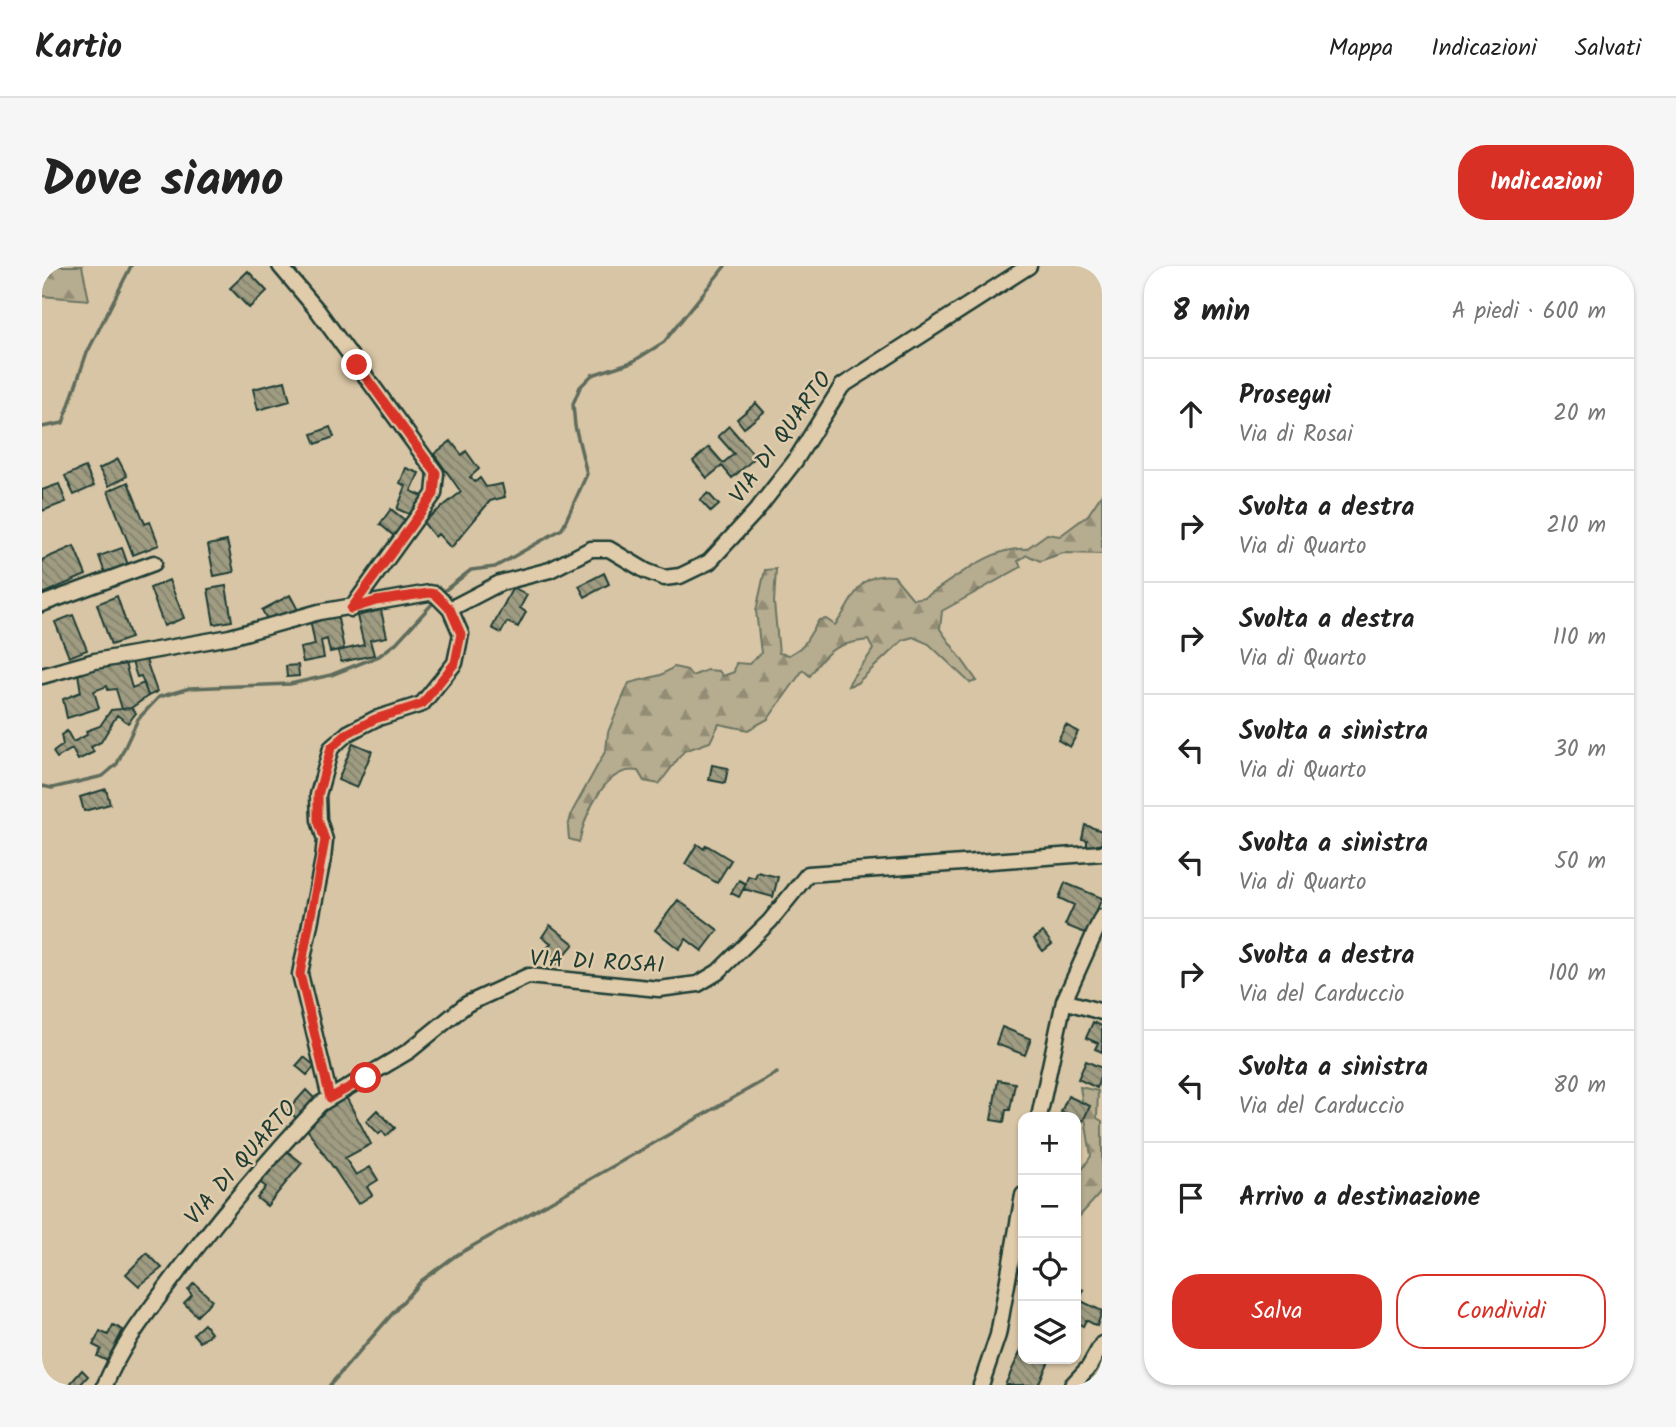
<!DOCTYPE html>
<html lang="it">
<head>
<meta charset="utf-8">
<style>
  :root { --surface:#fff; --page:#f6f6f6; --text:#222; --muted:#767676; --line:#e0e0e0; --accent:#d93025 }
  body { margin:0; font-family:Kalam,sans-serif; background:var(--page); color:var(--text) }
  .controls { position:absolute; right:21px; bottom:21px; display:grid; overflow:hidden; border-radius:14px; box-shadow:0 2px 5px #0004 }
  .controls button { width:63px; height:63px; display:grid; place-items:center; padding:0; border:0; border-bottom:2px solid var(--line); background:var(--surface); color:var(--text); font:35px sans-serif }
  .stop { position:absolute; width:21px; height:21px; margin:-16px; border:5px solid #d93025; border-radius:50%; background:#fff }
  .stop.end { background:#d93025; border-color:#fff; box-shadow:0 2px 7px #0008 }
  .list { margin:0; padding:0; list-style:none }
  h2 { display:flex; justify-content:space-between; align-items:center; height:91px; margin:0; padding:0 28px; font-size:30px }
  h2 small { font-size:23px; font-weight:400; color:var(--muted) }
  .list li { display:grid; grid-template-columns:46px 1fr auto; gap:21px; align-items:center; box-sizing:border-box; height:112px; padding:0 28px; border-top:2px solid var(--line) }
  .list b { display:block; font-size:26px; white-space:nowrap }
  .list p { margin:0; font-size:23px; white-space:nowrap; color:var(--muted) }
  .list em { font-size:23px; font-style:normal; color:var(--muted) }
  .actions { display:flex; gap:14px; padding:21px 28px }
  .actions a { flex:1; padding:16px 0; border:2px solid var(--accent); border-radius:28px; text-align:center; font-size:24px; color:var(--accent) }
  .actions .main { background:var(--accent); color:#fff }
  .icon { flex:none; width:38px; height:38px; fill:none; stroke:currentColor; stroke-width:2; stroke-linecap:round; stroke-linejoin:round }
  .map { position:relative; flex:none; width:1060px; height:1119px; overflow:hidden; border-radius:28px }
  header { display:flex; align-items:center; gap:42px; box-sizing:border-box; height:98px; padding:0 35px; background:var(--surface); border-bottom:2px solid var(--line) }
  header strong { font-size:33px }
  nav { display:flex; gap:38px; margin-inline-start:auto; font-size:24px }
  .intro { display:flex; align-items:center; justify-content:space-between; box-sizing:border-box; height:168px; padding:0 42px }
  h1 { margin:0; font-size:49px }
  .button { padding:18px 32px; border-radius:28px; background:var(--accent); color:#fff; font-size:24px; font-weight:700 }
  main { display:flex; gap:42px; padding:0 42px }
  aside { flex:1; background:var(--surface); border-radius:28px; box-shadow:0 2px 5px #0004 }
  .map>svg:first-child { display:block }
  .forest { fill:url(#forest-firs); stroke:#6a7462; stroke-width:2 }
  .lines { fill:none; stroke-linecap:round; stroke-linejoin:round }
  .stream { stroke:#5f6c5b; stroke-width:3.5 }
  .building { fill:url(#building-back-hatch); stroke:#1f3d34; stroke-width:2 }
  .minor-casing { stroke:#1f3d34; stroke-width:19 }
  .minor { stroke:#e0cbaa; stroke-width:14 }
  .route { stroke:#d93025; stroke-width:9 }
  .labels { text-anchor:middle; stroke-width:5; stroke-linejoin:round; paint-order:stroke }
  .street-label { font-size:23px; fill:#1f3d34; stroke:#e0cbaa }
</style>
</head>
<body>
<header>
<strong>Kartio</strong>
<nav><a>Mappa</a><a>Indicazioni</a><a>Salvati</a></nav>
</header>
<div class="intro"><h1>Dove siamo</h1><a class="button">Indicazioni</a></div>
<main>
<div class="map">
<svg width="1060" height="1119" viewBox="0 0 1060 1119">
  <defs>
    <pattern id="forest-firs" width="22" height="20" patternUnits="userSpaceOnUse" patternTransform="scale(1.75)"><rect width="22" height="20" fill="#b6ac90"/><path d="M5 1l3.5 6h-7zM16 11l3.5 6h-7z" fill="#938d76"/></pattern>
    <pattern id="building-back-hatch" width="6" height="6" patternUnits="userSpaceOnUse" patternTransform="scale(1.75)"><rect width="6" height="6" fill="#9f9c82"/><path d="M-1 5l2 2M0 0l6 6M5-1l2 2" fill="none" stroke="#81806b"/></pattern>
  </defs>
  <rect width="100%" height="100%" fill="#d8c5a5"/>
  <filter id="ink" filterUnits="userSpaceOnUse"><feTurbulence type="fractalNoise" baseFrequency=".0143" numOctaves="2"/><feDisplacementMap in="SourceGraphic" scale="14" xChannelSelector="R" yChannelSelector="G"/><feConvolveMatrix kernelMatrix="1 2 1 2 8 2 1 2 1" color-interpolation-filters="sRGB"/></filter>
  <g filter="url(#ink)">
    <path class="forest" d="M0,0H40L47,34L0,30Z
      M1060,228V288L1021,287L998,295L985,289L976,295L979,301L900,345L898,363L935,415L928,417L887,378L871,371L861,374L815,417L806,420C812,405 824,397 831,383L826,374C794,378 785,383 768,410L761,404L726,453L706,464L677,458L668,476L642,485L617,518L602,515L596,505C563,499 543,549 537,576L527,573L526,561L530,546L564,484L566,466L587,417L619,409L632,401L645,404L650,410L665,404L677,405L681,410L692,406L694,397L707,398L719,387L714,345L723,304L734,303L732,337L737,387L747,389L761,380L777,354L784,353L793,359C814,333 814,305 852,310L871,333L883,331C911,314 950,280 984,283L1005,268L1018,270L1046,249Z
      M1038,821L1056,825L1055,852L1060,855V925L1036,952L1034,913L1049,890Z"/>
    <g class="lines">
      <path class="stream" d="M0,161L21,157L44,89L89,0
        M402,325L429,304L453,301L520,263L545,208L533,160L531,138L538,121L550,109L590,96L622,76L683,0
        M0,520L10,522L61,510L75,498L96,453L117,431L148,422L248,418L289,409L337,390L354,377L391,337
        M288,1119L379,1015L413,990L735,807"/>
    </g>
    <path class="building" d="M206,5L225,25L207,42L188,22Z
      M243,115L248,135L216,144L211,123Z
      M714,137L722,146L702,162L695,153Z
      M687,160L714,191L690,212L680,200L665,212L651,195L667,181L681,197L692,188L676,170Z
      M288,161L292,171L274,178L270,168Z
      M409,175L420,189L424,185L437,203L428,211L433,216L438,212L444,221L460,218L463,231L448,235L409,282L396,268L393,271L381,256L419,226L392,188Z
      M76,193L85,210L67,220L57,203Z
      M43,201L52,220L32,229L23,210Z
      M364,202L377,207L369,225L383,231L374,251L355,243L364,220L358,217Z
      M86,216L103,258L108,256L117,279L91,289L66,225Z
      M17,218L24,236L0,245V224Z
      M666,227L677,239L669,246L658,234Z
      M349,243L365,256L353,271L338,258Z
      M185,275L192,306L172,310L166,279Z
      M32,280L44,309L0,328V294Z
      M80,282L87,302L64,310L57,290Z
      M562,307L567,318L543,331L537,320Z
      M127,314L142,352L122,360L108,322Z
      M184,320L190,355L172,358L166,323Z
      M471,321L485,329L478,342L484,346L476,361L465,356L459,367L450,362Z
      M248,329L256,344L228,359L220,344Z
      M75,330L89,372L69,379L55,338Z
      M339,344L345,371L328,374L332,389L299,396L296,385L322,379L315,350Z
      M295,348L302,383L288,386L285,373L279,375L282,392L261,396L258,382L273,379L268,353Z
      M31,349L45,384L27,391L13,356Z
      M103,391L115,426L106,430L99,410L95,411L90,396Z
      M82,394L90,422L102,417L106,430L89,442L80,443L74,423L66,424L65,420L52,425L57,442L25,452L21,433L39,426L36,408Z
      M256,399L257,410L245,411L244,400Z
      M89,442L94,447L86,457L75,449L59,476L49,481L52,486L36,494L30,483L15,492L11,486L21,479L19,469L25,465L31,476L45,469L44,465L58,460L69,444Z
      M1024,459L1036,466L1028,481L1016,474Z
      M311,477L330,485L315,522L296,514Z
      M670,499L686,502L683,517L667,514Z
      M64,523L68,538L42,545L38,531Z
      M1043,559L1060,565V580L1045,581V574L1040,573Z
      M655,578L662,583L664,579L689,594L675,617L643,598Z
      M715,606L736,611L731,631L702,623L706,610L713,612Z
      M697,614L704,618L697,631L689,627Z
      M1023,617L1060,632L1045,668L1023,659L1032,639L1017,632Z
      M636,634L676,664L660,685L644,673L637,683L613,664Z
      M508,659L532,678L514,699L500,690L509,677L500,671Z
      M1001,666L1010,678L1001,685L992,673Z
      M1051,756L1060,760V786L1053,783L1056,777L1044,772Z
      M960,761L989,773L983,789L954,778Z
      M262,791L273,800L265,809L254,800Z
      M1044,795L1060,802L1055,822L1036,813Z
      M956,814L973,817L968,844H964L962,856L949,854Z
      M264,824L275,835L257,855L246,844Z
      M303,829L329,878L303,892L314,909L328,901L336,914L325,921L330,929L316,938L263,860L277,845Z
      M1026,830L1048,840L1041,855L1019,846Z
      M335,844L353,862L344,870L340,865L337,868L324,855Z
      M240,881L260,897L225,940L215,932L224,921L214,913Z
      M105,987L120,1002L97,1020L84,1008Z
      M152,1017L170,1034L155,1050L142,1037L150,1029L146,1024Z
      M1034,1021L1042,1024L1037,1034L1060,1045L1055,1060L1044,1054L1041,1060L1034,1056Z
      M162,1058L169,1067L158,1076L151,1068Z
      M71,1059L81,1064L65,1095L55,1090L59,1083L51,1079L58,1065L66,1069Z
      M981,1080V1093L1007,1095L996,1119H963Z
      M40,1104L46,1110L38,1119H27Z"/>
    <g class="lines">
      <defs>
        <path id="minor" d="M238,0L276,45L394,207L392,228L309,343
          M0,338L112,297
          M408,343L458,317L508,304L549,283H567L604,305L622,312L638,310L667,296L714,245L753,195L800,120L987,0
          M0,410L53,395L188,371L277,346L387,327L393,328L408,343L419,368L413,397L380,438L333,453L306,467L289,482L276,529L277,554L283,574L281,593L258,708L288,832L278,838C226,893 178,950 132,1011C106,1046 80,1078 63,1119
          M1022,735L1060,746
          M288,832L367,785L425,738L486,710L617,723L656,718L676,706L728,655L766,608L1060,587
          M997,851L1022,735L1060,651
          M939,1119L956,1069L981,929
          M1030,1119L1047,1101L1060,1078"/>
      </defs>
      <use href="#minor" class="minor-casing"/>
      <use href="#minor" class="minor"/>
    </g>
  </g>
  <g class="lines" filter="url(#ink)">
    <path class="route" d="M315,99L394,207L392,228L309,343L334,335L387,327L393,328L408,343L419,368L413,397L380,438L333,453L306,467L289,482L276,529V554L283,574L258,708L288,832L324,812"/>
  </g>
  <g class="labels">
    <g class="street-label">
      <text transform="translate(738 171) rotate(-54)" y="8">VIA DI QUARTO</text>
      <text transform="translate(555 695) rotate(3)" y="8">VIA DI ROSAI</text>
      <text transform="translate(198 896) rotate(-49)" y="8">VIA DI QUARTO</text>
    </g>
  </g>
</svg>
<div class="controls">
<button>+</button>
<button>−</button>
<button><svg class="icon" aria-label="locate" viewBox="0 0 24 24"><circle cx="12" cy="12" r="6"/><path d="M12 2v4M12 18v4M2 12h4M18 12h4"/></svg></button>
<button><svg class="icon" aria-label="layers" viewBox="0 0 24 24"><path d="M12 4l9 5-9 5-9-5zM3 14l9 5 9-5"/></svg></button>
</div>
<div class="stop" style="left:324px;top:812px"></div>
<div class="stop end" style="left:315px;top:99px"></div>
</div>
<aside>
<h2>8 min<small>A piedi · 600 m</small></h2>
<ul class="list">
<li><svg class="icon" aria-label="ahead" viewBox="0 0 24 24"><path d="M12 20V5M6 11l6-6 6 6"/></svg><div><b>Prosegui</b><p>Via di Rosai</p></div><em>20 m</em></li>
<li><svg class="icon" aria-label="right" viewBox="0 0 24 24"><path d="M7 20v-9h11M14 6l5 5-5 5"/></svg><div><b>Svolta a destra</b><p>Via di Quarto</p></div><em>210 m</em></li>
<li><svg class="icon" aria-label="right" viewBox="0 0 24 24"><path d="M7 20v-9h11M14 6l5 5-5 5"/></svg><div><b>Svolta a destra</b><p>Via di Quarto</p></div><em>110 m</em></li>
<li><svg class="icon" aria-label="left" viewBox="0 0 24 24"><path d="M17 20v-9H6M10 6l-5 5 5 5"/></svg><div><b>Svolta a sinistra</b><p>Via di Quarto</p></div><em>30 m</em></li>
<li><svg class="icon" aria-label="left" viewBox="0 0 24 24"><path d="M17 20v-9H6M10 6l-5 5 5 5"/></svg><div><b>Svolta a sinistra</b><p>Via di Quarto</p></div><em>50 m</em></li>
<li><svg class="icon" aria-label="right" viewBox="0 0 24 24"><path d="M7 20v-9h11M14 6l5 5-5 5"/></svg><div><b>Svolta a destra</b><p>Via del Carduccio</p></div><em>100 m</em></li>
<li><svg class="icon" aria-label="left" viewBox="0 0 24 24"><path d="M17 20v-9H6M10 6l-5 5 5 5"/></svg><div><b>Svolta a sinistra</b><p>Via del Carduccio</p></div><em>80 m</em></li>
<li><svg class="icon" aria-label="arrive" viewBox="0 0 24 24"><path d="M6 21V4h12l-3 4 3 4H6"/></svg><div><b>Arrivo a destinazione</b></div></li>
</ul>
<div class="actions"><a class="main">Salva</a><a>Condividi</a></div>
</aside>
</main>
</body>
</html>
